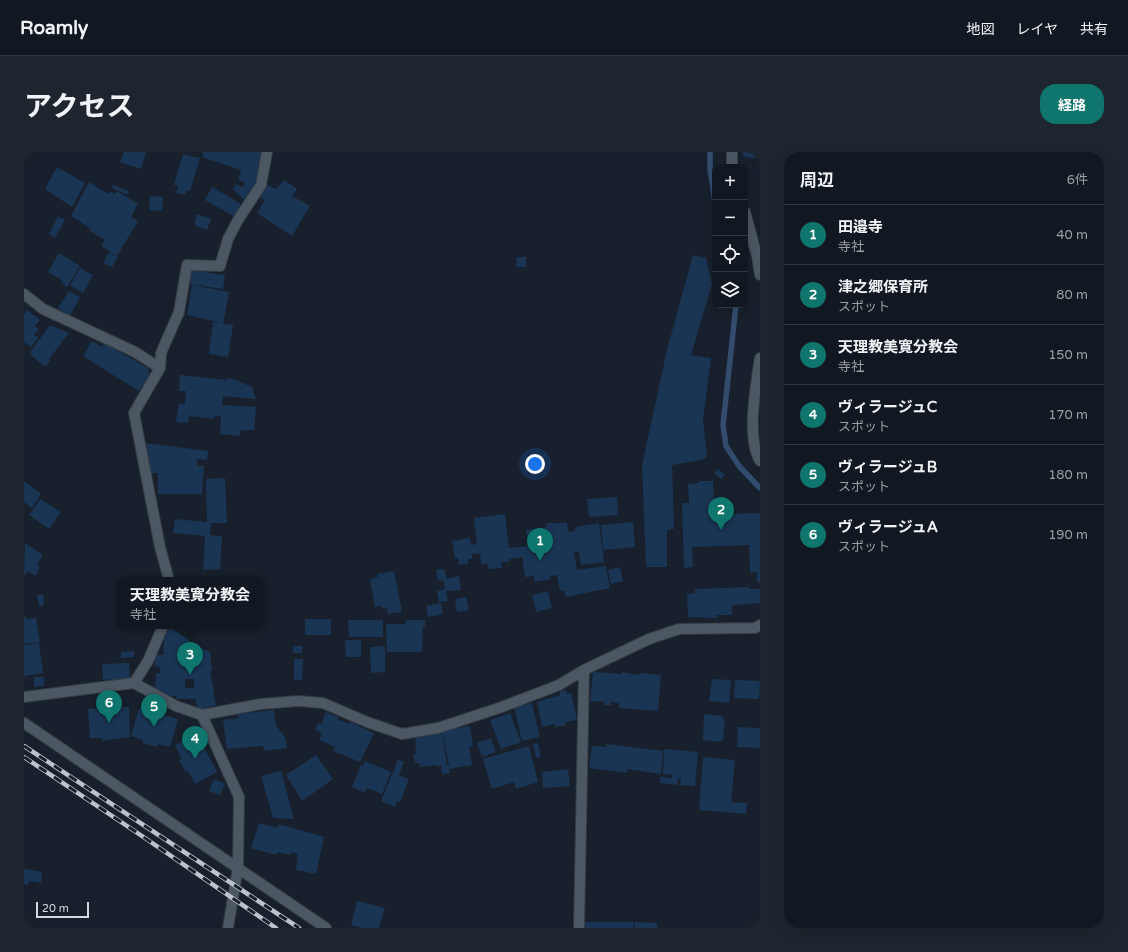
<!DOCTYPE html>
<html lang="ja">
<head>
<meta charset="utf-8">
<style>
  :root { --surface:#111821; --page:#1e252e; --text:#f1f3f6; --muted:#9ca0a5; --line:#30373f; --accent:#0f766e }
  body { margin:0; font-family:"Varela Round","Noto Sans JP",sans-serif; background:var(--page); color:var(--text) }
  .controls { position:absolute; right:12px; top:12px; display:grid; overflow:hidden; border-radius:8px; box-shadow:0 4px 16px #0002 }
  .controls button { width:36px; height:36px; display:grid; place-items:center; padding:0; border:0; border-bottom:1px solid var(--line); background:var(--surface); color:var(--text); font:20px sans-serif }
  .scale { position:absolute; left:12px; bottom:10px; width:53px; box-sizing:border-box; padding-left:4px; border:2px solid #d3dae2; border-top:0; font-size:11px; line-height:14px; white-space:nowrap; color:#d3dae2; -webkit-text-stroke:3px #17202c; paint-order:stroke }
  .you { position:absolute; left:511px; top:312px; width:14px; height:14px; margin:-10px; border:3px solid #fff; border-radius:50%; background:#1a73e8; box-shadow:0 0 0 6px #1a73e833 }
  .badge { display:grid; place-items:center; width:26px; height:26px; border-radius:50%; background:var(--accent); color:#fff; font-size:13px; font-weight:700 }
  .pin { position:absolute; translate:-50% -33px; filter:drop-shadow(0 1px 2px #0008) }
  .pin::after { content:''; position:absolute; top:21px; width:14px; height:12px; background:inherit; clip-path:polygon(0 0,100% 0,50% 100%) }
  .popup { position:absolute; left:92px; top:425px; width:148px; height:52px; box-sizing:border-box; display:grid; place-content:center; border-radius:8px; background:var(--surface); filter:drop-shadow(0 1px 3px #0005); font-size:13px; white-space:nowrap; color:var(--muted) }
  .popup b { font-size:15px; color:var(--text) }
  .popup::after { content:''; position:absolute; left:50%; top:100%; margin-left:-8px; border:8px solid transparent; border-top-color:var(--surface) }
  .list { margin:0; padding:0; list-style:none }
  h2 { display:flex; justify-content:space-between; align-items:center; height:52px; margin:0; padding:0 16px; font-size:17px }
  h2 small { font-size:13px; font-weight:400; color:var(--muted) }
  .list li { display:grid; grid-template-columns:26px 1fr auto; gap:12px; align-items:center; box-sizing:border-box; height:60px; padding:0 16px; border-top:1px solid var(--line) }
  .list b { display:block; font-size:15px; white-space:nowrap }
  .list p { margin:0; font-size:13px; white-space:nowrap; color:var(--muted) }
  .list em { font-size:13px; font-style:normal; color:var(--muted) }
  .icon { flex:none; width:22px; height:22px; fill:none; stroke:currentColor; stroke-width:2; stroke-linecap:round; stroke-linejoin:round }
  .map { position:relative; flex:none; width:736px; height:776px; overflow:hidden; border-radius:16px }
  header { display:flex; align-items:center; gap:24px; box-sizing:border-box; height:56px; padding:0 20px; background:var(--surface); border-bottom:1px solid var(--line) }
  header strong { font-size:19px }
  nav { display:flex; gap:22px; margin-inline-start:auto; font-size:14px }
  .intro { display:flex; align-items:center; justify-content:space-between; box-sizing:border-box; height:96px; padding:0 24px }
  h1 { margin:0; font-size:28px }
  .button { padding:10px 18px; border-radius:16px; background:var(--accent); color:#fff; font-size:14px; font-weight:700 }
  main { display:flex; gap:24px; padding:0 24px }
  aside { flex:1; background:var(--surface); border-radius:16px; box-shadow:0 4px 16px #0002 }
  .map>svg:first-child { display:block }
  .lines { fill:none; stroke-linecap:round; stroke-linejoin:round }
  .stream { stroke:#334c6e; stroke-width:5.5 }
  .building { fill:#1a3554; fill-rule:evenodd }
  .minor-casing { stroke:#353c45; stroke-width:12 }
  .minor { stroke:#4c5764; stroke-width:10 }
  .rail-casing { stroke:#bcc3cc; stroke-width:4.5 }
  .rail { stroke:#17202c; stroke-width:3; stroke-dasharray:9; stroke-linecap:butt }
</style>
</head>
<body>
<header>
<strong>Roamly</strong>
<nav><a>地図</a><a>レイヤ</a><a>共有</a></nav>
</header>
<div class="intro"><h1>アクセス</h1><a class="button">経路</a></div>
<main>
<div class="map">
<svg width="736" height="776" viewBox="0 0 736 776">
  <rect width="100%" height="100%" fill="#17202c"/>
  <g class="lines">
    <path class="stream" d="M686,0V17L691,50
      M712,153L699,273L702,294L715,314L736,336"/>
  </g>
  <path class="building" d="M100,0H122L117,17L96,10Z
    M179,0H238L241,2L231,32L220,48L209,37L212,32L219,35L222,31L214,28L217,18L178,5Z
    M719,0H736V6L719,5Z
    M159,2L176,6L166,39L163,38L161,43L152,41L154,34L150,33Z
    M33,15L61,31L48,55L21,37Z
    M260,28L273,37L268,44L286,54L268,84L233,61L241,48L235,44L243,33L252,37Z
    M65,30L84,42L86,39L91,42L93,39L114,52L107,65L114,69L93,104L77,94L81,88L65,78L66,76L47,64Z
    M89,33L105,39L104,43L88,36Z
    M188,35L217,52L210,64L181,48Z
    M126,44L139,45L138,59L125,58Z
    M173,62L187,67L183,78L170,73Z
    M34,64L41,68L31,86L25,82Z
    M85,100L94,105L88,115L79,111Z
    M35,101L56,114L43,135L37,131L39,129L24,120Z
    M669,103L682,106L688,132L667,203L687,206L679,268L683,304L678,308L648,313L650,377L643,378V415H622L618,313L643,198Z
    M493,105H502V115H492Z
    M56,116L69,123L59,141L46,133Z
    M166,118L201,123L199,137L164,132Z
    M168,133L205,140L199,172L209,173L204,205L185,202L189,170L198,171L163,163Z
    M45,139L56,145L46,164L34,156Z
    M3,158L16,168L11,174L15,177L10,183L14,186L7,195L0,190V162Z
    M26,173L45,181L25,207L26,209L22,214H20L6,203L8,201L6,200Z
    M68,189L78,195L80,191L124,216L125,223L115,239L59,204Z
    M156,223L203,228V226L209,227L228,235L232,247L199,244L198,253L232,255L230,278H217L216,284L196,282L197,264H191L190,267L165,264L164,271L152,270L155,251L161,252L162,239H155Z
    M120,291L184,299L183,308L173,307V314H180L178,342H134V321H125Z
    M694,317L701,323L697,327L690,322Z
    M201,326L203,371H187L186,383L198,384L196,417L179,418L181,384L149,381L151,367L183,370L182,327Z
    M0,329L17,342L8,356L0,350Z
    M675,329H689L690,354H688V362L692,361V355H705V362L734,361L736,362V430H733V420L726,421L725,393L668,395L669,415L660,416L658,351H665L664,332L675,331Z
    M593,345L594,363L565,365L563,347Z
    M16,347L37,360L25,377L5,363Z
    M481,362L485,396L504,394L502,378L523,375L522,371H543L544,380L551,379V375L575,371L580,410L557,413L555,400H550L553,418L582,414L586,436L542,445L540,438L536,439L533,423L526,424L527,427L510,430V424L501,425L498,405L485,407V410H477L478,416L464,417V412H457L456,401L448,402V407H444V412L435,413L434,406L431,407L428,389L446,386L447,393L453,392L450,366Z
    M609,370L611,395L579,398L577,373Z
    M1,391L19,403L13,413L16,415L11,424L4,419L0,424Z
    M596,415L599,429L587,432L584,418Z
    M420,417L423,427L435,424L437,438L422,439L424,449L415,450L413,439L421,437L419,428L414,429L412,418Z
    M370,419L378,460L364,462L363,456L358,457V454L351,455L346,427L354,425L353,422Z
    M725,435V437H736V451L708,453V463H693V466L664,465L663,442L671,441V437Z
    M524,439L528,456L512,460L508,443Z
    M17,442L20,444L19,454H15L13,444Z
    M442,445L445,458L433,460L431,447Z
    M417,451L419,462L404,465L402,454Z
    M0,462L2,467L12,466L16,490L0,492Z
    M281,467H307V483H281Z
    M324,468H359V485H325Z
    M382,468H401V475L399,474L398,500H363L362,472H382Z
    M144,474L173,494L186,500L188,518H186L192,553L173,558L172,547H152V544H136L131,540L132,521H136V515H131V503H139L140,488L134,484ZM161,527H170V536H161Z
    M321,488H337V505H322Z
    M15,491L19,521L0,524V493Z
    M269,494H278V501H269Z
    M361,494V520L347,521L346,495Z
    M110,499V505L97,506V500Z
    M270,507H279L278,528H270Z
    M105,511L106,527L86,531L85,527L79,528L78,512Z
    M569,520L598,522V520L615,523L616,521L637,523L634,559L595,556V551L587,550V553H580V550L566,549Z
    M10,525H20V534L10,535Z
    M688,527L707,528L705,551L685,549Z
    M711,528L736,529L735,547L710,546Z
    M542,538L543,542L547,541L553,568L541,570L542,573L531,575V572L518,575L513,550L536,543V539Z
    M508,551L516,585L498,589L490,555Z
    M105,555L106,585L78,589V586H66L64,557Z
    M115,556L154,567L146,595L134,592L133,595L119,591V588L107,584Z
    M250,558L252,573L262,587L263,596L240,599L239,594L203,597L199,568L215,566L214,562Z
    M302,560L314,565L313,567L325,572L326,570L350,581L336,610L309,599L311,595L295,588L298,581L291,578L294,571L297,572Z
    M486,561L497,590L477,597L466,568Z
    M680,562L699,564V567H701L699,588L697,590L679,588Z
    M446,574L449,594L445,595L448,613L425,617L426,621L418,622L417,614L413,615V613L396,615L395,611H391L389,603L392,602L391,584L418,580L423,613H425L418,578Z
    M714,575L736,576V596L713,595Z
    M173,582L193,620L171,632L164,619L162,620L155,608L158,607L151,593Z
    M467,586L472,600L458,605L453,591Z
    M514,591L517,605L512,606L509,592Z
    M582,592L639,599L637,622L603,617V621L565,616L568,594L582,595Z
    M505,594L514,630L492,637L490,630L468,637L459,607Z
    M640,597L674,600L671,634L656,633L657,627L654,626L653,633L636,631V625L648,626V623L639,622Z
    M292,603L309,627L278,649L262,623Z
    M679,605L711,608L707,650L723,651L722,662L675,658Z
    M374,608L380,610L375,623L385,627L376,650L373,649L371,655L357,649Z
    M341,609L367,620L358,642L343,636L341,641L328,635L337,613L339,614Z
    M544,617L546,634L519,636L518,620Z
    M257,619L270,667L249,666L237,624Z
    M190,627L201,632L196,643L185,639Z
    M235,671L254,676V673H259L300,685L292,722L272,718L274,702L267,700V703L254,700L253,702H248L227,696Z
    M0,717L18,720L17,731L5,729L4,733L0,732Z
    M333,749L361,756L355,776H339L327,773Z
    M561,770H610L609,776H561Z
    M611,770L633,771V776H610Z"/>
  <g class="lines">
    <defs>
      <path id="minor" d="M708,0V15
        M721,60L733,104L736,123
        M0,142L19,157L111,200L136,216
        M736,206C732,232 722,286 736,309
        M145,428L136,395L110,261L136,216L137,201L155,160L163,113L196,114L204,87L214,68L237,33L243,0
        M139,474L124,509L110,531L152,554L178,563L237,552L274,549L299,551L343,570L378,582L414,576L475,556L535,533L560,518L625,487L655,477L731,476L736,473
        M0,545L110,531
        M178,563L215,645L214,715L204,776
        M0,571L302,776
        M555,776L560,518"/>
    </defs>
    <use href="#minor" class="minor-casing"/>
    <use href="#minor" class="minor"/>
    <defs>
      <path id="rail" d="M0,594L275,776
        M0,605L118,684L252,776"/>
    </defs>
    <use href="#rail" class="rail-casing"/>
    <use href="#rail" class="rail"/>
  </g>
</svg>
<div class="controls">
<button>+</button>
<button>−</button>
<button><svg class="icon" aria-label="locate" viewBox="0 0 24 24"><circle cx="12" cy="12" r="6"/><path d="M12 2v4M12 18v4M2 12h4M18 12h4"/></svg></button>
<button><svg class="icon" aria-label="layers" viewBox="0 0 24 24"><path d="M12 4l9 5-9 5-9-5zM3 14l9 5 9-5"/></svg></button>
</div>
<div class="scale">20 m</div>
<div class="you"></div>
<div class="pin badge" style="left:516px;top:409px">1</div>
<div class="pin badge" style="left:697px;top:378px">2</div>
<div class="pin badge" style="left:166px;top:523px">3</div>
<div class="popup"><b>天理教美寛分教会</b>寺社</div>
<div class="pin badge" style="left:171px;top:607px">4</div>
<div class="pin badge" style="left:130px;top:575px">5</div>
<div class="pin badge" style="left:85px;top:571px">6</div>
</div>
<aside>
<h2>周辺<small>6件</small></h2>
<ul class="list">
<li><span class="badge">1</span><div><b>田邉寺</b><p>寺社</p></div><em>40 m</em></li>
<li><span class="badge">2</span><div><b>津之郷保育所</b><p>スポット</p></div><em>80 m</em></li>
<li><span class="badge">3</span><div><b>天理教美寛分教会</b><p>寺社</p></div><em>150 m</em></li>
<li><span class="badge">4</span><div><b>ヴィラージュC</b><p>スポット</p></div><em>170 m</em></li>
<li><span class="badge">5</span><div><b>ヴィラージュB</b><p>スポット</p></div><em>180 m</em></li>
<li><span class="badge">6</span><div><b>ヴィラージュA</b><p>スポット</p></div><em>190 m</em></li>
</ul>
</aside>
</main>
</body>
</html>
